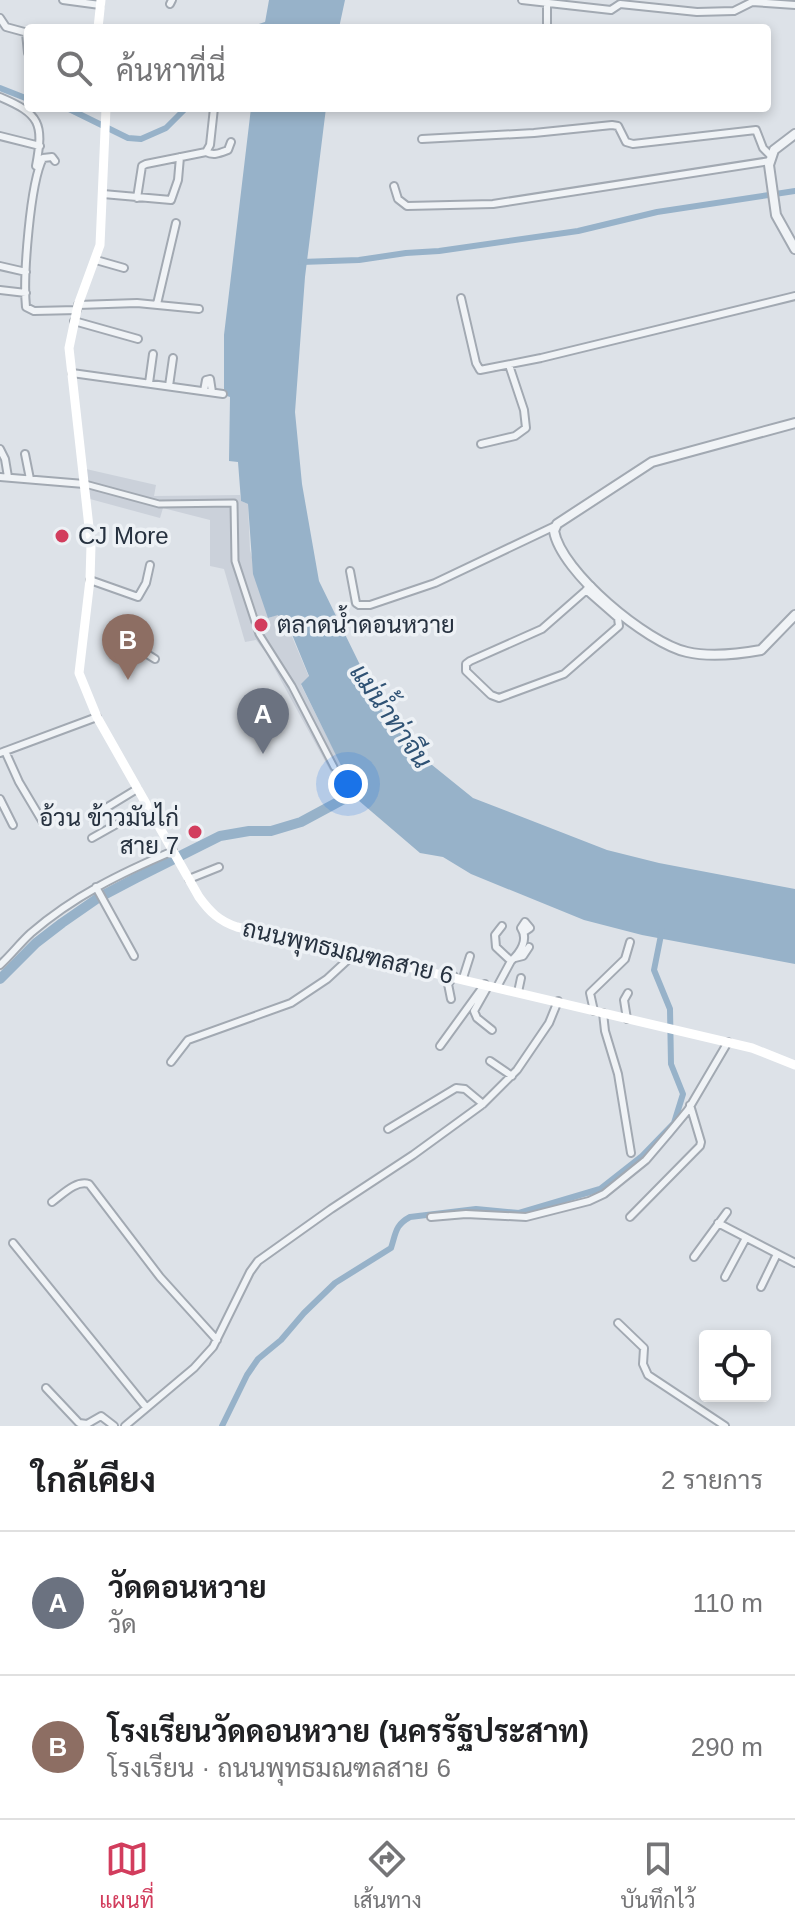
<!DOCTYPE html>
<html lang="th">
<head>
<meta charset="utf-8">
<style>
  :root { --surface:#fff; --page:#f2f2f2; --text:#202124; --muted:#757577; --line:#e0e0e0; --accent:#d23d5d }
  body { margin:0; font-family:Arial,Sarabun,sans-serif; background:var(--page); color:var(--text) }
  .controls { position:absolute; right:24px; bottom:24px; display:grid; overflow:hidden; border-radius:8px; box-shadow:0 4px 12px #0003 }
  .controls button { width:72px; height:72px; display:grid; place-items:center; padding:0; border:0; border-bottom:2px solid var(--line); background:var(--surface); color:var(--text); font:40px sans-serif }
  .you { position:absolute; left:348px; top:784px; width:28px; height:28px; margin:-20px; border:6px solid #fff; border-radius:50%; background:#1a73e8; box-shadow:0 0 0 12px #1a73e833 }
  .badge { display:grid; place-items:center; width:52px; height:52px; border-radius:50%; background:var(--accent); color:#fff; font-size:26px; font-weight:700 }
  .pin { position:absolute; translate:-50% -66px; filter:drop-shadow(0 2px 4px #0008) }
  .pin::after { content:''; position:absolute; top:42px; width:28px; height:24px; background:inherit; clip-path:polygon(0 0,100% 0,50% 100%) }
  .list { margin:0; padding:0; list-style:none }
  h2 { display:flex; justify-content:space-between; align-items:center; height:104px; margin:0; padding:0 32px; font-size:34px }
  h2 small { font-size:26px; font-weight:400; color:var(--muted) }
  .list li { display:grid; grid-template-columns:52px 1fr auto; gap:24px; align-items:center; box-sizing:border-box; height:144px; padding:0 32px; border-top:2px solid var(--line) }
  .list b { display:block; font-size:30px; white-space:nowrap }
  .list p { margin:0; font-size:26px; white-space:nowrap; color:var(--muted) }
  .list em { font-size:26px; font-style:normal; color:var(--muted) }
  .icon { flex:none; width:44px; height:44px; fill:none; stroke:currentColor; stroke-width:2; stroke-linecap:round; stroke-linejoin:round }
  .map { position:relative; flex:none; width:795px; height:1426px; overflow:hidden }
  .search { position:absolute; background:var(--surface); box-shadow:0 4px 12px #0003; left:24px; right:24px; top:24px; height:88px; display:flex; align-items:center; gap:20px; box-sizing:border-box; padding:0 28px; border-radius:8px; color:var(--muted); font-size:30px }
  .sheet { height:392px; background:var(--surface) }
  nav { display:flex; justify-content:space-around; align-items:center; box-sizing:border-box; height:112px; border-top:2px solid var(--line); background:var(--surface); font-size:22px; color:var(--muted) }
  nav a { display:grid; justify-items:center; gap:4px }
  nav .on { color:var(--accent) }
  .map>svg:first-child { display:block }
  .built { fill:#cbd1da }
  .water { fill:#97b2c9 }
  .lines { fill:none; stroke-linecap:round; stroke-linejoin:round }
  .canal { stroke:#97b2c9; stroke-width:6 }
  .river { stroke:#97b2c9; stroke-width:10 }
  .pedestrian-casing { stroke:#a2a9b2; stroke-width:9 }
  .minor-casing { stroke:#a2a9b2; stroke-width:10 }
  .tertiary-casing { stroke:#a2a9b2; stroke-width:12 }
  .pedestrian { stroke:#f0f3f6; stroke-width:5 }
  .minor { stroke:#f0f3f6; stroke-width:6 }
  .tertiary { stroke:#f0f3f6; stroke-width:8 }
  .secondary { stroke:#fff; stroke-width:9 }
  .poi-dot { fill:#d23d5d; stroke:#edf1f5; stroke-width:3 }
  .labels { text-anchor:middle; stroke-width:7; stroke-linejoin:round; paint-order:stroke }
  .poi-label { font-size:24px; fill:#26313f; stroke:#edf1f5; text-anchor:start }
  .street-label { font-size:24px; fill:#26313f; stroke:#edf1f5 }
  .water-label { font-size:26px; font-style:italic; fill:#2f5274; stroke:#edf1f5 }
</style>
</head>
<body>
<div class="map">
<svg width="795" height="1426" viewBox="0 0 795 1426">
  <rect width="100%" height="100%" fill="#dde2e8"/>
  <path class="built" d="M86,469L156,485L154,496L240,495L241,501L248,504L250,550L269,618L278,614L286,633L290,632L309,677L301,685L343,768L332,774L266,653L256,640L245,642L224,569L210,566V520L163,508L160,518L90,499Z"/>
  <path class="water" d="M269,0H345L339,28H264Z
    M251,108H326L305,277L295,412L302,484L319,581L383,712L416,752L473,798L607,850L659,863L795,889V964L642,935L584,920L471,874L443,857L420,853L358,800L301,684L309,676L291,632L286,634L278,615L268,618L253,574L248,504L241,501L238,462L229,461L230,397L224,395V335Z"/>
  <g class="lines">
    <path class="canal" d="M256,28L271,23
      M0,88L28,99
      M67,108L128,138L141,139L166,128L186,108
      M301,262L359,260L406,253L439,251L578,231L657,212L795,191
      M222,1426L247,1375L258,1359L281,1340L304,1313L335,1283L391,1248C396,1233 395,1225 410,1217L476,1209L519,1213L600,1189L642,1156L674,1123L683,1094L671,1064L670,1009L654,970L662,930"/>
    <path class="river" d="M0,979L36,943L62,923L98,898L136,878L220,836L249,831H271L301,822L366,787"/>
    <defs>
      <path id="pedestrian" d="M85,484L159,504L234,503L235,561L259,634L292,686L334,767"/>
      <path id="minor" d="M63,0L100,5
        M522,0L611,10L620,4L697,12L734,11L752,2L795,5
        M547,3V28
        M170,4L172,0
        M0,18L6,27L28,33
        M26,33L28,53
        M0,97C40,114 44,123 36,166
        M0,136L40,146
        M422,139L534,133L612,125L618,126L626,142L633,144L756,130L763,148L771,156
        M206,152C214,156 220,153 228,150L231,142
        M55,161L52,157L43,158C30,183 23,277 26,307L34,311L77,310
        M394,186L398,199L407,206L493,204L770,161
        M103,194L171,200L178,180L180,157
        M137,198L142,166L146,164L206,152L210,145L214,108
        M96,260L124,268
        M0,266L26,272
        M0,290L26,293
        M461,298L476,363L480,370L541,358L795,296
        M157,304L176,223
        M78,305L137,303L199,309
        M74,321L138,339
        M72,373L223,394
        M149,383L153,354
        M169,386L173,358
        M204,391L206,380L210,379L212,392
        M481,444L515,436L526,428L524,410L509,365
        M0,449L5,459L8,477
        M25,454L30,479
        M0,477L84,484
        M350,571L356,603L359,605H370L435,583L555,526
        M90,580L138,597L146,583L150,565
        M586,590L618,618L619,626L564,674L499,698L491,695L466,671V664L470,661L542,629L591,586
        M112,642L139,649L155,659
        M5,751L19,782L44,824
        M0,753L97,717
        M0,799L13,825
        M91,817L137,789
        M92,838L147,807
        M189,879L219,867
        M96,887L134,956
        M515,958L523,956L529,947
        M511,961C520,953 529,940 521,928L525,922L530,928L524,932
        M0,965C11,955 20,943 31,933C74,896 121,873 173,851
        M463,978L470,956
        M497,987L511,961L496,947L495,935L502,926
        M487,988L474,1011L477,1018L492,1030
        M518,992L521,978
        M451,999L448,984L454,976
        M594,1011L590,993L625,959L630,942
        M603,1013L605,1031L618,1074L631,1153
        M627,1019L624,1000L628,993
        M440,1046L485,984
        M490,1061L512,1076
        M171,1062L188,1040L291,1003L327,979L354,954
        M388,1129L456,1088L465,1089L483,1104
        M52,1202C63,1194 76,1180 89,1184L160,1277L217,1340
        M431,1217L466,1214L526,1217L589,1201L604,1194L646,1160L669,1133L688,1110L728,1042
        M630,1217L700,1146L701,1142L690,1105
        M718,1223L795,1263
        M13,1243L146,1407
        M694,1257L727,1212
        M725,1277L746,1238
        M761,1287L777,1254
        M618,1323L644,1348L643,1364L648,1375L725,1426
        M46,1388L79,1423L87,1424L101,1416L114,1426
        M125,1426L194,1368L213,1347L250,1272L258,1261L331,1209L413,1155L483,1104L517,1070L549,1023L558,1001"/>
      <path id="tertiary" d="M795,134L774,150L769,165L776,215L795,249
        M795,423L652,462L557,524L554,531C561,572 647,643 687,652C709,657 739,654 761,650L795,615"/>
    </defs>
    <use href="#pedestrian" class="pedestrian-casing"/>
    <use href="#minor" class="minor-casing"/>
    <use href="#tertiary" class="tertiary-casing"/>
    <use href="#pedestrian" class="pedestrian"/>
    <use href="#minor" class="minor"/>
    <use href="#tertiary" class="tertiary"/>
    <path class="secondary" d="M98,28L101,0
      M106,108L100,245L78,305L69,348L91,545L90,580L79,673L97,717L199,897C210,912 219,921 237,927L752,1048L795,1065"/>
  </g>
  <g class="poi-dot">
    <circle cx="62" cy="536" r="8"/>
    <circle cx="261" cy="625" r="8"/>
    <circle cx="195" cy="832" r="8"/>
  </g>
  <g class="labels">
    <g class="poi-label">
      <text x="78" y="544">CJ More</text>
      <text x="277" y="633">ตลาดน้ำดอนหวาย</text>
      <text x="179" y="826" text-anchor="end">อ้วน ข้าวมันไก่<tspan x="179" dy="28">สาย 7</tspan></text>
    </g>
    <g class="street-label">
      <text transform="translate(348 952) rotate(13)" y="8">ถนนพุทธมณฑลสาย 6</text>
    </g>
    <g class="water-label">
      <text transform="translate(391 716) rotate(55)" y="9">แม่น้ำท่าจีน</text>
    </g>
  </g>
</svg>
<div class="controls">
<button><svg class="icon" aria-label="locate" viewBox="0 0 24 24"><circle cx="12" cy="12" r="6"/><path d="M12 2v4M12 18v4M2 12h4M18 12h4"/></svg></button>
</div>
<div class="you"></div>
<div class="pin badge" style="left:263px;top:754px;background:#6b7280">A</div>
<div class="pin badge" style="left:128px;top:680px;background:#8d6e63">B</div>
<div class="search"><svg class="icon" aria-label="search" viewBox="0 0 24 24"><circle cx="10" cy="10" r="6"/><path d="M15 15l6 6"/></svg>ค้นหาที่นี่</div>
</div>
<section class="sheet">
<h2>ใกล้เคียง<small>2 รายการ</small></h2>
<ul class="list">
<li><span class="badge" style="background:#6b7280">A</span><div><b>วัดดอนหวาย</b><p>วัด</p></div><em>110 m</em></li>
<li><span class="badge" style="background:#8d6e63">B</span><div><b>โรงเรียนวัดดอนหวาย (นครรัฐประสาท)</b><p>โรงเรียน · ถนนพุทธมณฑลสาย 6</p></div><em>290 m</em></li>
</ul>
</section>
<nav>
<a class="on"><svg class="icon" aria-label="map" viewBox="0 0 24 24"><path d="M3 6l6-2 6 2 6-2v14l-6 2-6-2-6 2zM9 4v14M15 6v14"/></svg>แผนที่</a>
<a><svg class="icon" aria-label="directions" viewBox="0 0 24 24"><path d="M12 3l9 9-9 9-9-9zM9 14v-3h6M13 9l2 2-2 2"/></svg>เส้นทาง</a>
<a><svg class="icon" aria-label="saved" viewBox="0 0 24 24"><path d="M7 4h10v16l-5-4-5 4z"/></svg>บันทึกไว้</a>
</nav>
</body>
</html>
